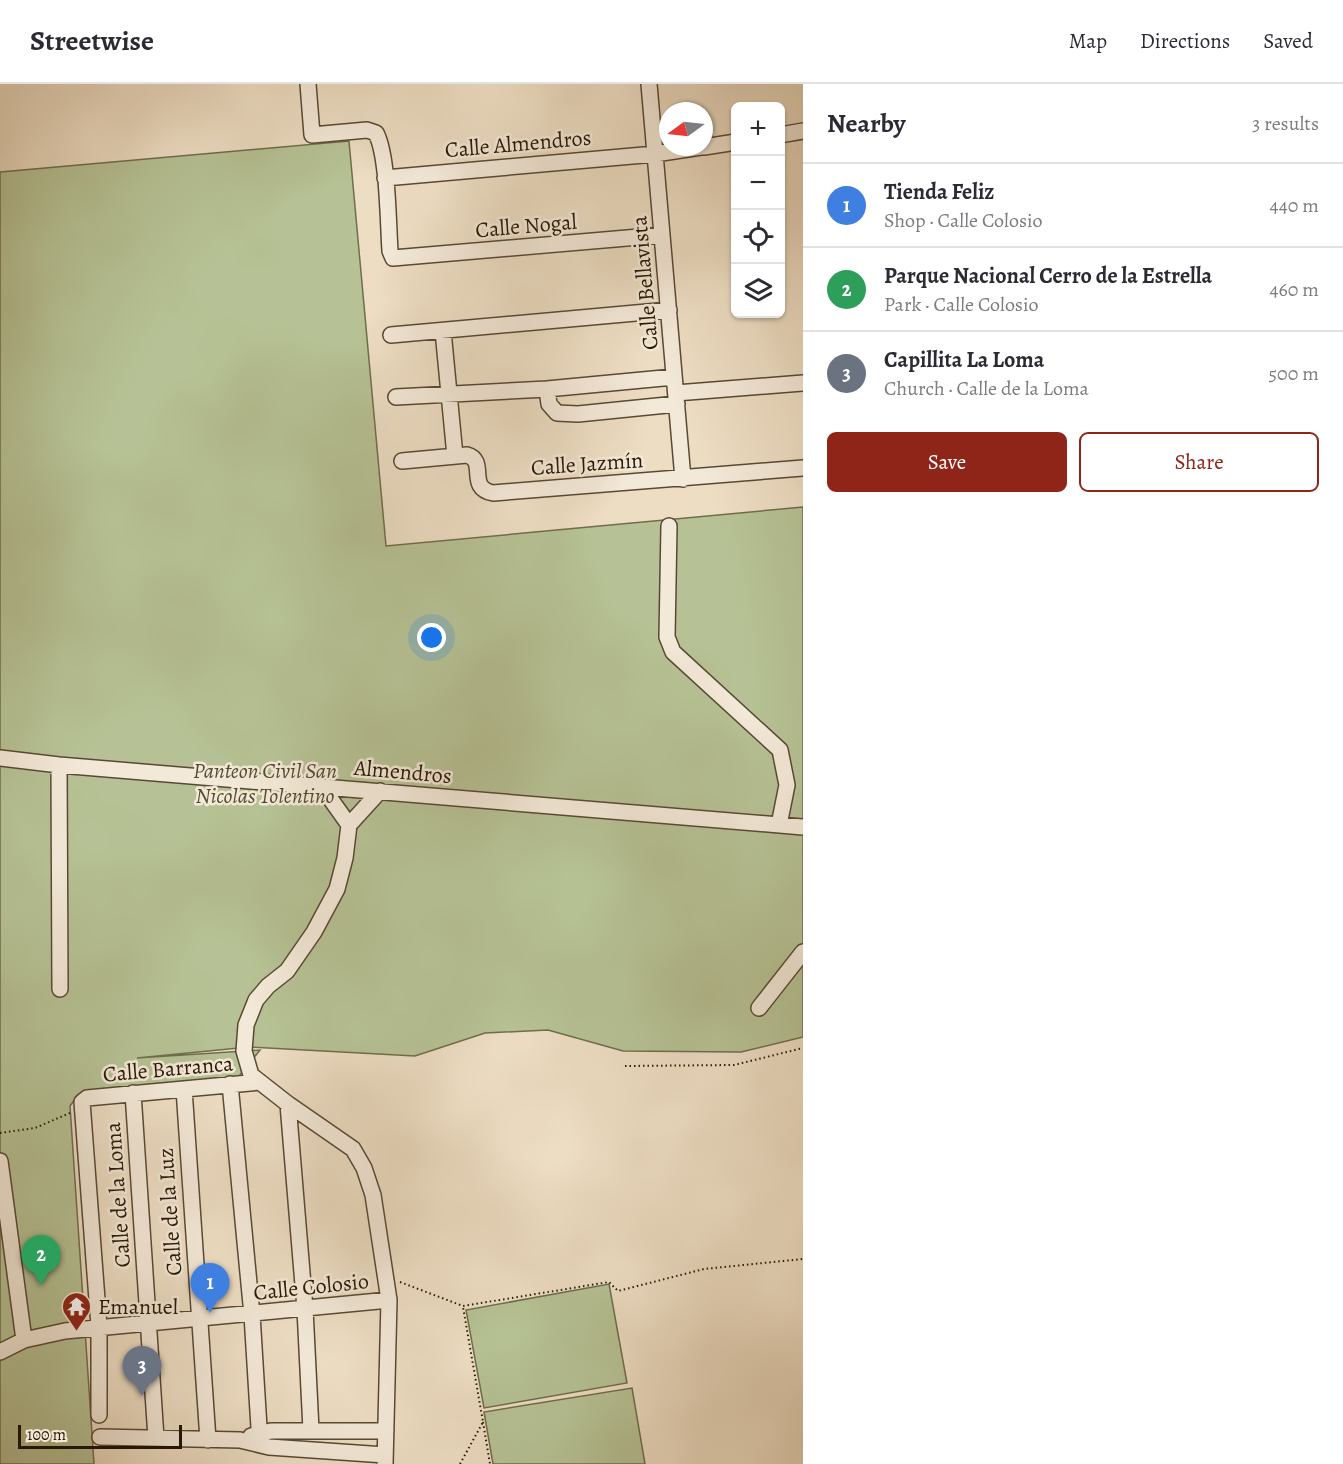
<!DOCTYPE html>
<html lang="en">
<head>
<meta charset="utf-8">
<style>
  :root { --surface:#fff; --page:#f7f7f7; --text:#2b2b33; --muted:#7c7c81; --line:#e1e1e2; --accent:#8f2418 }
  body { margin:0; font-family:Alegreya,serif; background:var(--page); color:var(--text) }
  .controls { position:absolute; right:18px; top:18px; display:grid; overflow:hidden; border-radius:9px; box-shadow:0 2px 4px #0004 }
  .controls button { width:54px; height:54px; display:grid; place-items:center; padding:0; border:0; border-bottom:2px solid var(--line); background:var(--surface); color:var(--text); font:30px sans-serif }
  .compass { position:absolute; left:659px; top:18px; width:54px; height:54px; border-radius:50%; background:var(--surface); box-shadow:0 2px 4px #0004; rotate:255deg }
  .scale { position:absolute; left:18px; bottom:15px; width:164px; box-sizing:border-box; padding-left:6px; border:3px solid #281804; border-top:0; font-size:16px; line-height:21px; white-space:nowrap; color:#281804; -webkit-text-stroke:4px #f3e9d8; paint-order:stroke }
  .you { position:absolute; left:432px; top:554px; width:21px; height:21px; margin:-15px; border:4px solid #fff; border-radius:50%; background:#1a73e8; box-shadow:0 0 0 9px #1a73e833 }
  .badge { display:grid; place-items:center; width:39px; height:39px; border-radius:50%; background:var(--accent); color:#fff; font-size:20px; font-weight:700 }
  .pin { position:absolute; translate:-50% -50px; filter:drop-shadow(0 2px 3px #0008) }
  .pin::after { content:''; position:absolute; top:32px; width:21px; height:18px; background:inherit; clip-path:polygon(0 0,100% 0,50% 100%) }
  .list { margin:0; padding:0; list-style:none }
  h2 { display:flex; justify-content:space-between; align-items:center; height:78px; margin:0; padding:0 24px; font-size:26px }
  h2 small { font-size:20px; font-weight:400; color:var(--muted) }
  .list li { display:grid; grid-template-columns:39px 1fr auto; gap:18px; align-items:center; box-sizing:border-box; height:84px; padding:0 24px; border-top:2px solid var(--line) }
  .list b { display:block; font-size:22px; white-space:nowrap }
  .list p { margin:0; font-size:20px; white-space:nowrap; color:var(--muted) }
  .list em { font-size:20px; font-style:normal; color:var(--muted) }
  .actions { display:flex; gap:12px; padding:18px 24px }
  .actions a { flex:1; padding:14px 0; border:2px solid var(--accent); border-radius:9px; text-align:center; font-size:21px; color:var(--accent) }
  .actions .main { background:var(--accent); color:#fff }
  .icon { flex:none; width:33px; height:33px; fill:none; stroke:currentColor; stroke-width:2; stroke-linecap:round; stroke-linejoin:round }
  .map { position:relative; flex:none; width:803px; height:1380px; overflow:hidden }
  header { display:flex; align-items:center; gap:36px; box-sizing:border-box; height:84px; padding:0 30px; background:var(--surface); border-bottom:2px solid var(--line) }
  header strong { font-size:28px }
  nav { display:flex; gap:33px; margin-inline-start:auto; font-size:21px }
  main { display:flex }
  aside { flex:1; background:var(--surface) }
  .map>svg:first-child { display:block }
  .green { fill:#b6c295; stroke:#6f6d4c; stroke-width:1.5 }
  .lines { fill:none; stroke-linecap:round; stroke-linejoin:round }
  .minor-casing { stroke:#594934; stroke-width:18 }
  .path { stroke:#281804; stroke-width:2; stroke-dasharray:1.5 3; stroke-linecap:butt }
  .minor { stroke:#f3e9d8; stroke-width:15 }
  .labels { text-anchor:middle; stroke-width:5; stroke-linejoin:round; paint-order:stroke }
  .street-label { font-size:22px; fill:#281804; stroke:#f3e9d8 }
  .park-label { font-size:22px; font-style:italic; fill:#534b30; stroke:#f3e9d8 }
  .poi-label { font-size:22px; fill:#281804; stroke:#f3e9d8; text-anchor:start }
</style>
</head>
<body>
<header>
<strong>Streetwise</strong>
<nav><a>Map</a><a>Directions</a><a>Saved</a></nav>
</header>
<main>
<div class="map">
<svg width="803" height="1380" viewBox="0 0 803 1380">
  <rect width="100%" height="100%" fill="#edddc3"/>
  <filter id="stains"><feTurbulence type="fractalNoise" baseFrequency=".00333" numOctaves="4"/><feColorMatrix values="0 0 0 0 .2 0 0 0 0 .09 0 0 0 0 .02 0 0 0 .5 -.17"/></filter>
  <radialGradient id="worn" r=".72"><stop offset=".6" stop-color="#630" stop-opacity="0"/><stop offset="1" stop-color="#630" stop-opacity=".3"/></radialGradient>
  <path class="green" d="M349,57L386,462L803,423V953L741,968L623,967L548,946L485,949L415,972L249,963L137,974L260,966L235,997L89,1007L78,1011L70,1022L94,1380H0V88Z
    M609,1200L627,1299L484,1324L466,1226Z
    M632,1304L645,1380H493L484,1328Z"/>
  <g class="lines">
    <defs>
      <path id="minor" d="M308,0L312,51L367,46L376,49C388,72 388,138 390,167L393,174L662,151
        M649,0L683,395
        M780,51L803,47
        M704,63L736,58
        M385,94L655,70L701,63
        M443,247L455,372
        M391,251L669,226
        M547,305L549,320L557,329L578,330L677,320
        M676,309L803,299
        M396,313L547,305L674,293
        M402,377L467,371C488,377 466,404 493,409L803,384
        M669,442L667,553L673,568L780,666L787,701L779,741
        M0,674L59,681L803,743
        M59,681L60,905
        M322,703L349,741L345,774L337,805L314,848L287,887L268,902L256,916L246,941L244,967L251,991L288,1020L353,1065L364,1084L373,1111L389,1216L385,1380
        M349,741L380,707
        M759,924L803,868
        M230,1000L252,1231L260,1360
        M184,1005L208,1356
        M133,1009L156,1354
        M288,1020L305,1225L311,1346
        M0,1077L24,1256
        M0,1268L24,1256L65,1247L389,1216
        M99,1331V1242L82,1018L87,1014L260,998
        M251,1352L271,1347H386
        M100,1353L240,1356L269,1363L385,1371"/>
    </defs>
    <use href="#minor" class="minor-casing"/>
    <path class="path" d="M625,982L734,981L803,964
      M0,1049L35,1044L70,1029
      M400,1198L463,1222L609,1198L618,1207L704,1185L803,1175
      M483,1338L490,1380
      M460,1380L483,1338L463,1223"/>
    <use href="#minor" class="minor"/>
  </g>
  <defs>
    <symbol id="temple-pin" viewBox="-11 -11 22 30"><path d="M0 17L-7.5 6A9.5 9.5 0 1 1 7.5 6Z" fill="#8f2418" stroke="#f3e9d8"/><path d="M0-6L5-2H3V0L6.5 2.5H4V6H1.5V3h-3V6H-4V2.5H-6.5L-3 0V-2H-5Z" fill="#fff"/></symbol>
  </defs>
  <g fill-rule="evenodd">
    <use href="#temple-pin" x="60" y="1206" width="33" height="45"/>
  </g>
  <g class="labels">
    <g class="street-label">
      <text transform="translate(518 59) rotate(-5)" y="8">Calle Almendros</text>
      <text transform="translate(526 141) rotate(-5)" y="8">Calle Nogal</text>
      <text transform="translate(644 199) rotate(-95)" y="8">Calle Bellavista</text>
      <text transform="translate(587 379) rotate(-4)" y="8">Calle Jazmín</text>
      <text transform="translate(403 687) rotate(5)" y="8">Almendros</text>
      <text transform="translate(168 984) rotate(-5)" y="8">Calle Barranca</text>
      <text transform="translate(117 1111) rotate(-94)" y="8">Calle de la Loma</text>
      <text transform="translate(169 1128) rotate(-94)" y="8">Calle de la Luz</text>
      <text transform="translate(311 1202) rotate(-6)" y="8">Calle Colosio</text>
    </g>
    <g class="park-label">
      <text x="265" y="694">Panteon Civil San<tspan x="265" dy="25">Nicolas Tolentino</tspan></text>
    </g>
    <g class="poi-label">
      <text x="98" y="1230">Emanuel</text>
    </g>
  </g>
  <rect width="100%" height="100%" filter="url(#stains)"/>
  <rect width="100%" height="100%" fill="url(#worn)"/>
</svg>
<div class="controls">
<button>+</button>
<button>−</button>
<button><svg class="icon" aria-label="locate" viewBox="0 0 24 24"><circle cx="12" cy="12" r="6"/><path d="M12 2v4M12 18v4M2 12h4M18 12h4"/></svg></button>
<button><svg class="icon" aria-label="layers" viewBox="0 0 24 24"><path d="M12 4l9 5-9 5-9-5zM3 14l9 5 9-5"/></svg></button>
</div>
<svg class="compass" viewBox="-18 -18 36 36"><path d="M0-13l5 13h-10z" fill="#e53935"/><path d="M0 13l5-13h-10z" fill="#7c7c81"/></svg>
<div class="scale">100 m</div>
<div class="you"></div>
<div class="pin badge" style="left:210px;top:1229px;background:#3f7fe0">1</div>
<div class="pin badge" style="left:41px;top:1201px;background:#2e9e5b">2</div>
<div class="pin badge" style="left:142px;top:1312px;background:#6b7280">3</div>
</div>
<aside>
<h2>Nearby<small>3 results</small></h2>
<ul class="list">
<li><span class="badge" style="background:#3f7fe0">1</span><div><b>Tienda Feliz</b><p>Shop · Calle Colosio</p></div><em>440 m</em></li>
<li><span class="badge" style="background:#2e9e5b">2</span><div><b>Parque Nacional Cerro de la Estrella</b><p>Park · Calle Colosio</p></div><em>460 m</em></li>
<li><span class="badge" style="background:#6b7280">3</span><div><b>Capillita La Loma</b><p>Church · Calle de la Loma</p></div><em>500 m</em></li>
</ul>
<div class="actions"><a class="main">Save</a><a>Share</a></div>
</aside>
</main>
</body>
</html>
